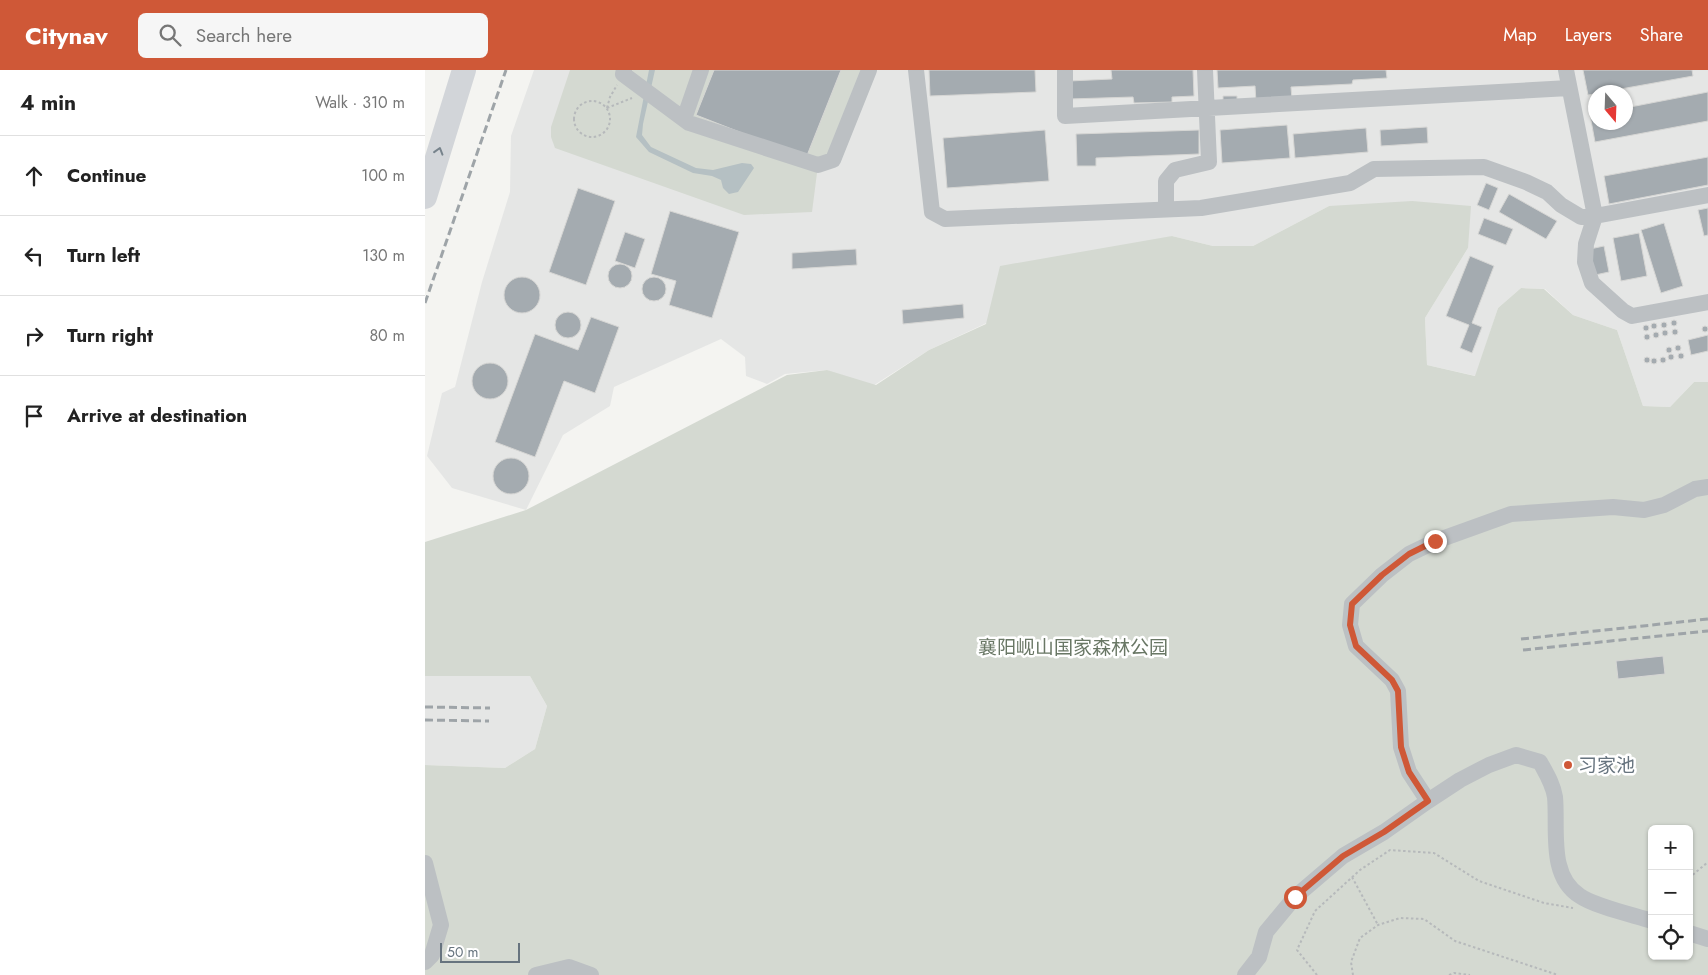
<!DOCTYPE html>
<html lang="en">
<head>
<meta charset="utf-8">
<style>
  :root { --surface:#fff; --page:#f6f6f6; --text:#222; --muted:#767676; --line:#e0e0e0; --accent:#cf5837 }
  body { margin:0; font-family:Jost,"Noto Sans SC",sans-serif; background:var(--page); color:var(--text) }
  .controls { position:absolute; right:15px; bottom:15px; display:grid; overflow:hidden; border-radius:8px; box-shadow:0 1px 4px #0004 }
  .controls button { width:45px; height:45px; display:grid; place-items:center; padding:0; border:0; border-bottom:1px solid var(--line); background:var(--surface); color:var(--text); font:25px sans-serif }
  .compass { position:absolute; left:1163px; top:15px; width:45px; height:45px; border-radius:50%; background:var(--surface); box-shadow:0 1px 4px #0004; rotate:161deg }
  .scale { position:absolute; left:15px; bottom:12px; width:80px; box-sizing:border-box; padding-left:5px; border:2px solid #67747f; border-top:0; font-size:14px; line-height:18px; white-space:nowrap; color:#67747f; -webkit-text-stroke:4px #fff; paint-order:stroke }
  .stop { position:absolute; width:15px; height:15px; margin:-11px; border:4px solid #cf5837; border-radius:50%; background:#fff }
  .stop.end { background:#cf5837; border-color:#fff; box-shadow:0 1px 5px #0008 }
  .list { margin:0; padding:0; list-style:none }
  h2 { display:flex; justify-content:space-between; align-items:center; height:65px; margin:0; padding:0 20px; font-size:21px }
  h2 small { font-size:16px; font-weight:400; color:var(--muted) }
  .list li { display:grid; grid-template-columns:32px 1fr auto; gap:15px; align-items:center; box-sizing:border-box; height:80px; padding:0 20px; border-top:1px solid var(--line) }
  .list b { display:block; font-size:19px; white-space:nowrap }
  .list em { font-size:16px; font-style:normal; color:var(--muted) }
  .icon { flex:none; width:28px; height:28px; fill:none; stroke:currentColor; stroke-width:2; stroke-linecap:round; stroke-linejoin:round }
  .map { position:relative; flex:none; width:1283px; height:905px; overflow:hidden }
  header { display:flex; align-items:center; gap:30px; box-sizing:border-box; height:70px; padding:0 25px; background:var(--accent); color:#fff }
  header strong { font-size:24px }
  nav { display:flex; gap:28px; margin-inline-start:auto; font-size:18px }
  .search { width:350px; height:45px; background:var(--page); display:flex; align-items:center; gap:12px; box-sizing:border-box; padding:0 18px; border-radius:8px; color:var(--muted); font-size:19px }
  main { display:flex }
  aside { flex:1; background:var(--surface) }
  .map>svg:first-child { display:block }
  .built { fill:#e5e6e5; fill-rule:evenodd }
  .green { fill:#d4d9d1; fill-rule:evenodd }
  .water { fill:#b5c0c3 }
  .building { fill:#a4abb0; stroke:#d6d6d4 }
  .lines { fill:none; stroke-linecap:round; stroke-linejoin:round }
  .path { stroke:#b6b9bb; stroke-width:2; stroke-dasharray:2.5 2.5; stroke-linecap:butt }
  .minor { stroke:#bcc0c3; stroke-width:16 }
  .highway { stroke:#d2d5d9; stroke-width:24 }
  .rail { stroke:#9ea4a8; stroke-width:3; stroke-dasharray:8 4; stroke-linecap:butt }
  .oneway { stroke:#77838c }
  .route { stroke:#cf5837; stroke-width:6 }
  .poi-dot { fill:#cf5837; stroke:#fff; stroke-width:2 }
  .labels { text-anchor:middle; stroke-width:5; stroke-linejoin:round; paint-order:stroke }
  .park-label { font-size:19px; fill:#697765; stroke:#fff }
  .poi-label { font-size:19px; fill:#67747f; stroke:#fff; text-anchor:start }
</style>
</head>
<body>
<header>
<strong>Citynav</strong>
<div class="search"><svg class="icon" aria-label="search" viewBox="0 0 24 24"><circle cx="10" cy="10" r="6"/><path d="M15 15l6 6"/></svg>Search here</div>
<nav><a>Map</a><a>Layers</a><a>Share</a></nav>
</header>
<main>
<aside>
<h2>4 min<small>Walk · 310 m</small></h2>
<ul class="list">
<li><svg class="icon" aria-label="ahead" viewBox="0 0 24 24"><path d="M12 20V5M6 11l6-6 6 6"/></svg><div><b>Continue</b></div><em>100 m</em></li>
<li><svg class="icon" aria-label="left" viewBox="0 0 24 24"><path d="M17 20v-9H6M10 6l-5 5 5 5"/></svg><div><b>Turn left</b></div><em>130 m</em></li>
<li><svg class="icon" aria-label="right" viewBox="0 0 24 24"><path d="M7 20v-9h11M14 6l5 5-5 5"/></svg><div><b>Turn right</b></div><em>80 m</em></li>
<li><svg class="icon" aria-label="arrive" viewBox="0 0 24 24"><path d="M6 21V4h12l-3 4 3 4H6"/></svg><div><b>Arrive at destination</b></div></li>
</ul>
</aside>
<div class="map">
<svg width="1283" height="905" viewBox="0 0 1283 905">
  <rect width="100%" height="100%" fill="#f4f4f1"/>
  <path class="built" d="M109,0H1283V312H1269L1245,337L1218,336L1192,260L1148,245L1120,219L1096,218L1073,238L1051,306L1002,295L1000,248L1043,178L904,136L828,176H788L747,166L504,280L443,319L402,300L360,304L342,314L321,306L320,287L296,269L189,317L185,336L138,365L101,440L27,418L2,386L17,323L30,317L57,212L85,122L86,66ZM1170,22H1200V52H1170Z
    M0,606H105L122,636L110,679L80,698L0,695Z"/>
  <path class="green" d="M145,0H444L408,90L393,95L387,142L319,145L130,78L126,67V57Z
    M987,131L1046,136L1043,178L1000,248L1002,295L1050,306L1073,238L1096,218L1119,219L1148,245L1192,260L1218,336L1245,337L1269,312H1283V905H0V695L80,698L110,679L122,636L105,606H0V472L101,440L362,305L402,300L451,315L504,280L561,254L575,196L747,166L788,176H828L904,136ZM1227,759H1264V886H1227Z"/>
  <path class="water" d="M224,0H230L218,54L217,65L226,77L271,98L288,100L317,93L326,94L329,98L313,122L304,124L298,118L296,110L287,106L268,103L224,82L211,67Z"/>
  <path class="building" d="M289,0H416L381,88L271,45Z
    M504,0H610L611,22L505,26Z
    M686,0H768L769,26L747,27V32L709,33L708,27L644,29V11L687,9Z
    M792,0H961L962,8L928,10L927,14L866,17L867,30L831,32L830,16L793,18Z
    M1158,0H1267L1268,6L1179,22H1170V24L1163,25Z
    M1283,22V51L1170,72L1165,45L1170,43V52H1200V38Z
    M798,26H812V34H798Z
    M862,55L865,88L797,93L795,60Z
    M1002,57L1003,73L956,76L955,60Z
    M941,58L943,82L870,88L868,64Z
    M620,60L624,111L522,118L518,68Z
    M774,60V84L671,88V96H652L651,64Z
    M1283,87V115L1184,134L1179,106Z
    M1061,113L1073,118L1064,140L1052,135Z
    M153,118L190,131L161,215L124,202Z
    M1084,124L1132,151L1121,169L1074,142Z
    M1283,138V165L1279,166L1273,140Z
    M245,141L314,162L287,248L244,235L251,211L226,204Z
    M1059,148L1088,159L1081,175L1053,164Z
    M1239,153L1258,216L1236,223L1216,160Z
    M200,162L220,169L210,198L190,191Z
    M1214,163L1222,206L1196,211L1188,168Z
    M1179,176L1184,202L1170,205L1165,179Z
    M431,179L432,195L367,199V183Z
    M1045,186L1069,196L1047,253L1057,257L1047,283L1035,278L1044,255L1021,246Z
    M183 206a12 12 0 1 1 24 0a12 12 0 1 1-24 0Z
    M217 219a12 12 0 1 1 24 0a12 12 0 1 1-24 0Z
    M79 225a18 18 0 1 1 36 0a18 18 0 1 1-36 0Z
    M538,234L539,248L478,254L477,240Z
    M130 255a13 13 0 1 1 26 0a13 13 0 1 1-26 0Z
    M166,247L194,257L170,323L139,311L110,387L70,372L110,264L153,280Z
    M1246 253a3 3 0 1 1 6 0a3 3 0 1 1-6 0Z
    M1236 255a3 3 0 1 1 6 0a3 3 0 1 1-6 0Z
    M1226 256a3 3 0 1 1 6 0a3 3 0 1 1-6 0Z
    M1218 258a3 3 0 1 1 6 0a3 3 0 1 1-6 0Z
    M1277 259a3 3 0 1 1 6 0a3 3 0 1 1-6 0Z
    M1247 262a3 3 0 1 1 6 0a3 3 0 1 1-6 0Z
    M1237 263a3 3 0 1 1 6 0a3 3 0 1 1-6 0Z
    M1228 265a3 3 0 1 1 6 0a3 3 0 1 1-6 0Z
    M1219 267a3 3 0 1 1 6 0a3 3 0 1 1-6 0Z
    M1283,265V281L1266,285L1263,270Z
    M1250 278a3 3 0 1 1 6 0a3 3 0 1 1-6 0Z
    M1241 280a3 3 0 1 1 6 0a3 3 0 1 1-6 0Z
    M1253 286a3 3 0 1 1 6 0a3 3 0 1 1-6 0Z
    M1243 287a3 3 0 1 1 6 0a3 3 0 1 1-6 0Z
    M1219 290a3 3 0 1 1 6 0a3 3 0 1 1-6 0Z
    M1235 290a3 3 0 1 1 6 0a3 3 0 1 1-6 0Z
    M1226 291a3 3 0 1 1 6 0a3 3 0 1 1-6 0Z
    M47 311a18 18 0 1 1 36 0a18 18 0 1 1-36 0Z
    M68 406a18 18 0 1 1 36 0a18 18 0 1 1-36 0Z
    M1238,586L1240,604L1193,609L1191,591Z"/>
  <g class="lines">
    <path class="path" d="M149 49a18 18 0 1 1 36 0a18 18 0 1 1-36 0Z
      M182,38L207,28
      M182,38L185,27L192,15
      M927,807L953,855
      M1264,808L1283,792
      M892,905L872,880L890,841L935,800L965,780L1009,783L1054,811L1119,833L1148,838
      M928,905L926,892L935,868L953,855L975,848L999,849L1030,871L1133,905
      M1024,905L1029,903L1045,905"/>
    <path class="minor" d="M199,0L198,4L264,53L393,95L408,90L444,0
      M491,0L507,142L520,149L776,138L925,113L949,99L1059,97L1101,112L1122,122L1136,135L1156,147L1170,146L1141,0
      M640,0V46L1144,18
      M259,49L276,0
      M1283,125L1170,146L1161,174L1160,192L1167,213L1198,241L1207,246L1283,232
      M741,139V111L750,100L784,92L780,0
      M0,793L16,855L7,885L0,892
      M1227,851C1208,845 1169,836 1155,826C1123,806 1133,759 1130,727C1128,714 1121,703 1115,692L1091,685L1064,695L1035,710L1003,731L984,702L976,677L973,621L967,610L931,576L925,555L927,534L957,505L984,484L1011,471L1086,444L1188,437L1219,440L1239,435L1270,419L1283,417
      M1264,863L1283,869
      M111,905L144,897L166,905
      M820,905L834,887L841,862L870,827L918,786L959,762L1003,731"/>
    <path class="highway" d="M0,127L39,0"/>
    <path class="rail" d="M0,233L81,0
      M1096,569L1283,549
      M1098,580L1283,561
      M0,637L65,638
      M0,650L64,651"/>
  </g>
  <defs><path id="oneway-chevron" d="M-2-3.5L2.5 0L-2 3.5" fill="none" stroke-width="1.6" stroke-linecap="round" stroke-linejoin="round" transform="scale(1.25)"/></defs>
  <use class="oneway" href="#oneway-chevron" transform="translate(14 81) rotate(-73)"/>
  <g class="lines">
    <path class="route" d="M870,827L918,786L959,762L1003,731L984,702L976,677L973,621L967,610L931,576L925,555L927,534L957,505L984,484L1010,471"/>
  </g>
  <circle class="poi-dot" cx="1143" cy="695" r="5"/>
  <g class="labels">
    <g class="park-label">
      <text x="648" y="584">襄阳岘山国家森林公园</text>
    </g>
    <g class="poi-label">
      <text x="1153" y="702">习家池</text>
    </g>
  </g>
</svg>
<div class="controls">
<button>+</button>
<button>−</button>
<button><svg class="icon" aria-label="locate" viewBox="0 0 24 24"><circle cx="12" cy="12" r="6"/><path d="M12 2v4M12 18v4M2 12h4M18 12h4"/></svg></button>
</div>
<svg class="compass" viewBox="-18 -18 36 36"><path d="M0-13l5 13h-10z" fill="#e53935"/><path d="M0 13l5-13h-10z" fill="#767676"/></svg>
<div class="scale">50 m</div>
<div class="stop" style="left:870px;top:827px"></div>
<div class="stop end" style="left:1010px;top:471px"></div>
</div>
</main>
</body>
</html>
